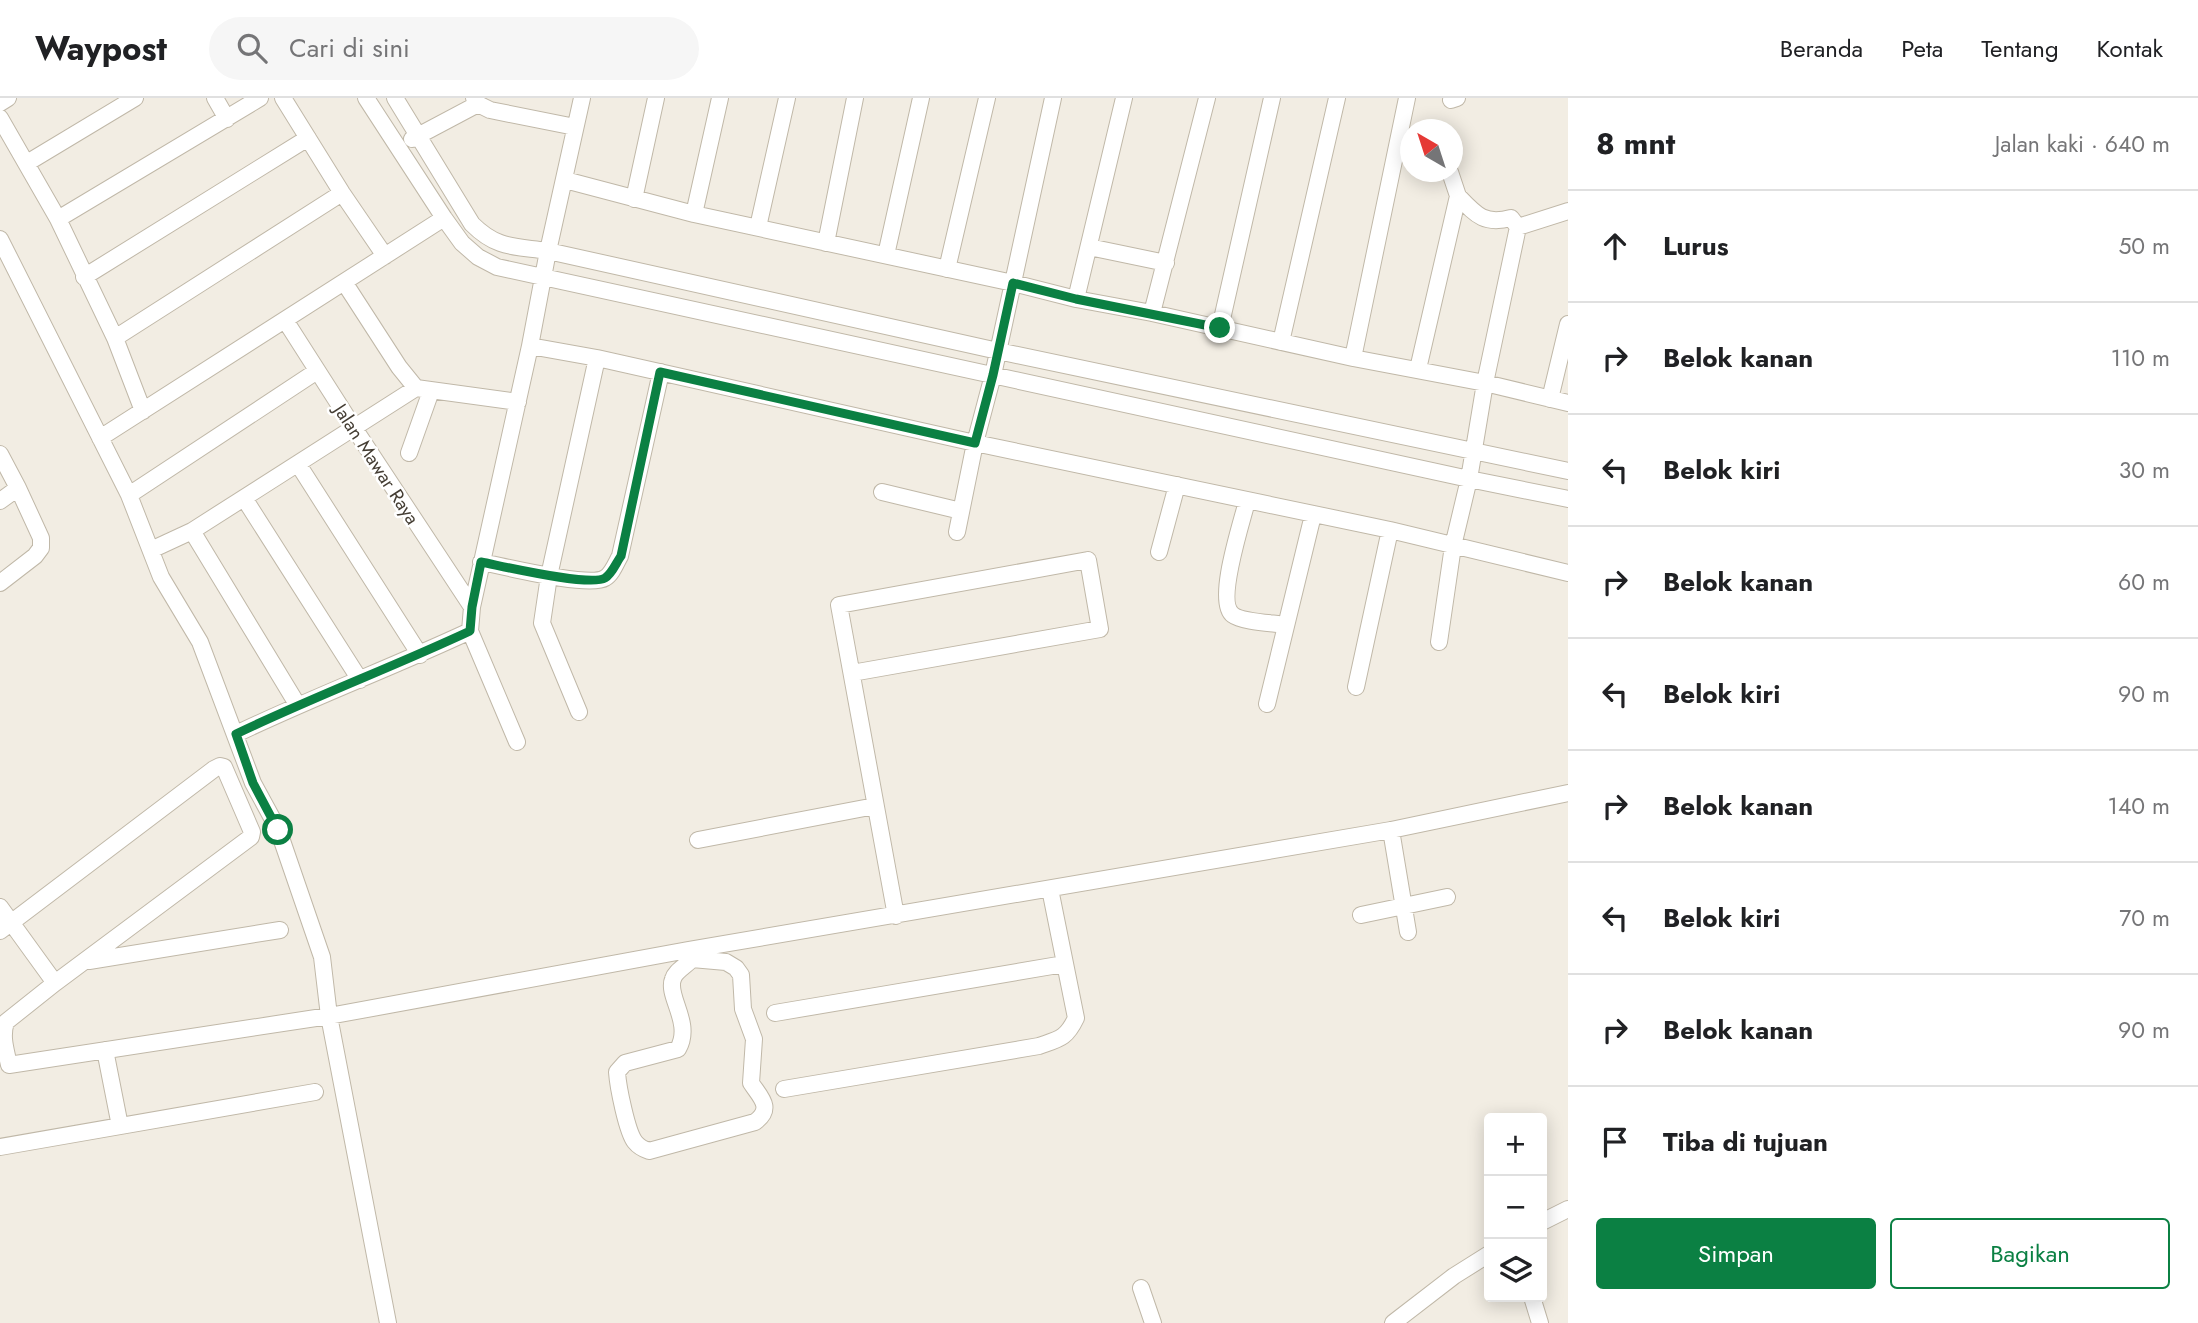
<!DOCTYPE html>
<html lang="id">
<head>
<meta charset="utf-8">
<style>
  :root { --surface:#fff; --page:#f6f6f6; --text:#202124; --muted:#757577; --line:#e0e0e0; --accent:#0b8043 }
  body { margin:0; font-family:Jost,sans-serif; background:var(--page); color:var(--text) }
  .controls { position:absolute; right:21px; bottom:21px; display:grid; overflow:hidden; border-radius:7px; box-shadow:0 4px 18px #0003 }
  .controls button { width:63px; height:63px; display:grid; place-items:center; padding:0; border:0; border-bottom:2px solid var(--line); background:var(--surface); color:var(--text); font:35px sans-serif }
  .compass { position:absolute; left:1400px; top:21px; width:63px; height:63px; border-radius:50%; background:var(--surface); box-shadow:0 4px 18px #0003; rotate:321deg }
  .stop { position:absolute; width:21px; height:21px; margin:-16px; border:5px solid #0b8043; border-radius:50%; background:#fff }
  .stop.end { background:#0b8043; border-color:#fff; box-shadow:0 2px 7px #0008 }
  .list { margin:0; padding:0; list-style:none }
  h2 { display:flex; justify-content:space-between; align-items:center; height:91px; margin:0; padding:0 28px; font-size:30px }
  h2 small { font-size:23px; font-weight:400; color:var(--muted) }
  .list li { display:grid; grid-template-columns:46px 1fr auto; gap:21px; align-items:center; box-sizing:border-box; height:112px; padding:0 28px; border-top:2px solid var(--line) }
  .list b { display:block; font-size:26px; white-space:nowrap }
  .list em { font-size:23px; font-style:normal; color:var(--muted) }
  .actions { display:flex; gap:14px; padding:21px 28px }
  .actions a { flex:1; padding:16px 0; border:2px solid var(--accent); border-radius:7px; text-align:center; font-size:24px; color:var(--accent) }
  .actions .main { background:var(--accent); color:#fff }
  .icon { flex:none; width:38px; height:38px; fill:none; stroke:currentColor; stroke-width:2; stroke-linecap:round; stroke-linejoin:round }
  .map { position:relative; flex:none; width:1568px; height:1225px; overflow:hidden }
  header { display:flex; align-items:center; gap:42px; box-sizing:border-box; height:98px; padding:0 35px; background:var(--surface); border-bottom:2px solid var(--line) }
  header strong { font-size:33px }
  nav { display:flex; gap:38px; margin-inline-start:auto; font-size:24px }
  .search { width:490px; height:63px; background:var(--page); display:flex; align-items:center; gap:18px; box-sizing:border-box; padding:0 24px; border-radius:38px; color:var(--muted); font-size:26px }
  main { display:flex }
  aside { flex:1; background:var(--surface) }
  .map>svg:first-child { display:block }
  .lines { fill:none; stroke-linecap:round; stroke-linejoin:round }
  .minor-casing { stroke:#c0b8a8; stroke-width:18 }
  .minor { stroke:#fff; stroke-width:16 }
  .route { stroke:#0b8043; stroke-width:9 }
  .labels { text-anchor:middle; stroke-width:5; stroke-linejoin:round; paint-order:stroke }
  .street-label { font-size:19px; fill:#443d33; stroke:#fff }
</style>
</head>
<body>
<header>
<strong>Waypost</strong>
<div class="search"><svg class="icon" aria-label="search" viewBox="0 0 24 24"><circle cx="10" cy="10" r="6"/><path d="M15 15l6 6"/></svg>Cari di sini</div>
<nav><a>Beranda</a><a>Peta</a><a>Tentang</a><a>Kontak</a></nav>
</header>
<main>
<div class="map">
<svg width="1568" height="1225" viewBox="0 0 1568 1225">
  <rect width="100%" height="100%" fill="#f2ede3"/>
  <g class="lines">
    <defs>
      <path id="minor" d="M215,0L227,21
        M283,0L342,95L385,158
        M366,0L444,120L462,145L478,159L497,169L1469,381L1568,401
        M395,0L472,126C497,151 514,148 548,153L998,253L1568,373
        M474,0L478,6L490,12L575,29
        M1451,2L1457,0
        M0,5L8,0
        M0,20L58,121L115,240L143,313
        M412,41L478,6
        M27,65L135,0
        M565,82L694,116L1013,185L1076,201L1152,215L1353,260L1485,285L1568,305
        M634,101L656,0
        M694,116L720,0
        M58,121L260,0
        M758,129L787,0
        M1518,129L1568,113
        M0,141L129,397L161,479L200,544L253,685L278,731L322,859L329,918L388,1225
        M826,145L855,0
        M1089,149L1166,165
        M886,157L921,0
        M947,171L987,0
        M84,179L308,40
        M344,184L399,269L416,290L518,304
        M1076,201L1124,0
        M1152,215L1207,0
        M285,222L354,330L472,509
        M1220,230L1272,0
        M115,240L342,95
        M1281,244L1337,0
        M530,248L597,260L975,345L1390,432L1568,475
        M1353,260L1407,0
        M1418,271L1458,98L1450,74
        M1550,301L1568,226
        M100,340L444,120
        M409,355L431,293
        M0,356L18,390L0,403
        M298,366L420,557
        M882,394L961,413
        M129,397L317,273
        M244,400L360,582
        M1247,403C1242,424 1215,504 1233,517C1242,524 1274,525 1286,527
        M957,434L975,345L993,277L1053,0
        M151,452L192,433
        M1159,454L1177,387
        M481,464C503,468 589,490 605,480C612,476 616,465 620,458L661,274
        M0,485L35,458L41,450V440L18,390
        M1439,544L1453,448L1469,381L1485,285L1518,129L1511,120C1484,127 1476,117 1458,98
        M852,575L1100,531L1088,462L839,507L896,818
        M1356,589L1390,432
        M297,606L192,433L416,290
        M1267,606L1313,417
        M579,614L542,525L549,478L597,260
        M236,636C313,599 393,569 470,533
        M517,644L470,533L472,509L530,248L548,153L582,0
        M1391,732L1408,834
        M698,742L875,708
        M0,809L55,885L6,924C1,939 6,952 9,967L329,918L688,852L1391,732L1568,695
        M1361,817L1447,799
        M0,833L214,671L220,668L224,669L252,734L251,739L55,885
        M692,861L726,864L736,870L741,877L743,911L754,941L751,985C760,999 774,1010 755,1024L649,1053C643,1051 639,1049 635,1044C627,1034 618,989 617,974L625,965L678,951C693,925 666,898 673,881C675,873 686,868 692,861Z
        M89,863L280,832
        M775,915L1064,866
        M105,952L120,1028
        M784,991L1039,948C1059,941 1066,941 1076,920L1050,791
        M0,1049L315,994
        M1542,1124L1568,1111
        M1141,1190L1153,1225
        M1532,1199L1540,1225
        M1393,1225L1454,1178L1489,1156"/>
    </defs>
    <use href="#minor" class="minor-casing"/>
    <use href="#minor" class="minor"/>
  </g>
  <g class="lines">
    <path class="route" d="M278,732L253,685L236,636C313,599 393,569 470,533L472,509L481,464C502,468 590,489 605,480C612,476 616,465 621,458L660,274L975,345L993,277L1013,185L1076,201L1220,230"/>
  </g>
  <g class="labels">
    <g class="street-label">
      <text transform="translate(377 366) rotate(57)" y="7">Jalan Mawar Raya</text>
    </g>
  </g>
</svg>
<div class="controls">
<button>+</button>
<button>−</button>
<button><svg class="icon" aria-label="layers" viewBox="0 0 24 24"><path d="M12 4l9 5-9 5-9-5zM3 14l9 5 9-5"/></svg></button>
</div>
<svg class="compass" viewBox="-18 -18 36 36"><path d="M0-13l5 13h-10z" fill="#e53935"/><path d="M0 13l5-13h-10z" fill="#757577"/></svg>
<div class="stop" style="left:278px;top:732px"></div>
<div class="stop end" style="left:1220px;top:230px"></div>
</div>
<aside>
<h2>8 mnt<small>Jalan kaki · 640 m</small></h2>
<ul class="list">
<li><svg class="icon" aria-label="ahead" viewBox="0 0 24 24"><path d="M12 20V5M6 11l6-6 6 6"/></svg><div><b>Lurus</b></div><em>50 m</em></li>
<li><svg class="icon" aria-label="right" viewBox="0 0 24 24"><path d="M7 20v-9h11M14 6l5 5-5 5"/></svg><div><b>Belok kanan</b></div><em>110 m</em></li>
<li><svg class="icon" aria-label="left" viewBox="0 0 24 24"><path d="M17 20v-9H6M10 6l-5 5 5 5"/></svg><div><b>Belok kiri</b></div><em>30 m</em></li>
<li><svg class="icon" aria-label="right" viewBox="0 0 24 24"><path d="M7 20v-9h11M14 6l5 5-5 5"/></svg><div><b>Belok kanan</b></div><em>60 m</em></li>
<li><svg class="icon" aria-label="left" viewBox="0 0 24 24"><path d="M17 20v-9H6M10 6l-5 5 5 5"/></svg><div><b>Belok kiri</b></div><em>90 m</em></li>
<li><svg class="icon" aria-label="right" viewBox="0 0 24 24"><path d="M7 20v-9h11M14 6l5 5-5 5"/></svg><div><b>Belok kanan</b></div><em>140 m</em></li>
<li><svg class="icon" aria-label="left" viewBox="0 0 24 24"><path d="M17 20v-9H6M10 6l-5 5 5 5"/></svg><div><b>Belok kiri</b></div><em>70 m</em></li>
<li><svg class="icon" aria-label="right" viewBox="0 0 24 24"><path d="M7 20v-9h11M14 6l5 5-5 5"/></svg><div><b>Belok kanan</b></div><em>90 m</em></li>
<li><svg class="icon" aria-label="arrive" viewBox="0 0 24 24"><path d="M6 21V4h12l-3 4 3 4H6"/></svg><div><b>Tiba di tujuan</b></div></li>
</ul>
<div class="actions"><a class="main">Simpan</a><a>Bagikan</a></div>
</aside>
</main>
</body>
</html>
